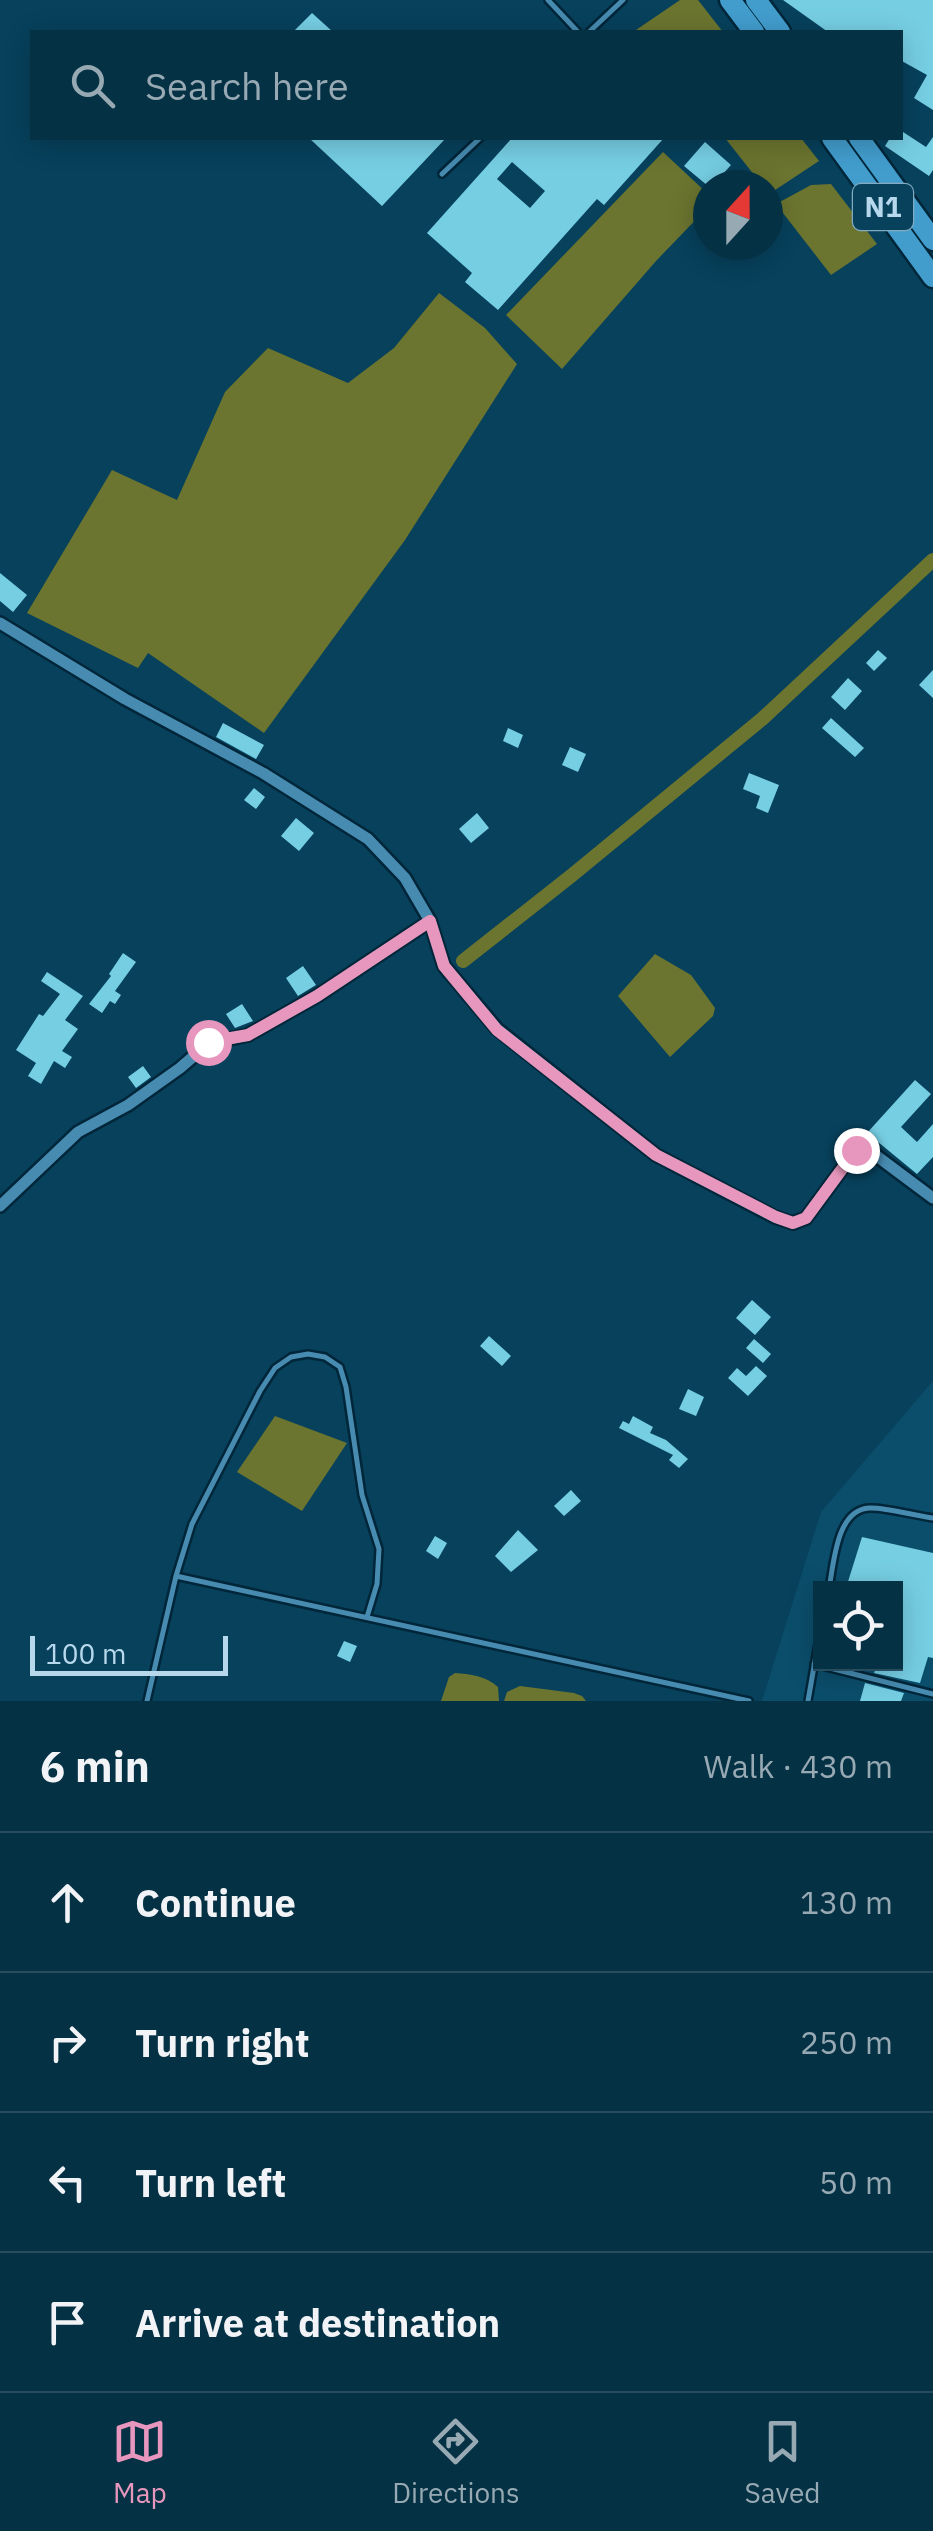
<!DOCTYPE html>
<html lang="en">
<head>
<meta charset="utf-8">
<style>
  :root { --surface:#053145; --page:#133d50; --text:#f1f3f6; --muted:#97a9b3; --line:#264c5e; --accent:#e797bd }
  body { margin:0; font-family:"IBM Plex Sans",sans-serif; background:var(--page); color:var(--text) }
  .controls { position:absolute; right:30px; bottom:30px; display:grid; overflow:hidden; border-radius:0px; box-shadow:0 5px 25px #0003 }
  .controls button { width:90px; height:90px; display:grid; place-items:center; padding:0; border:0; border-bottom:2px solid var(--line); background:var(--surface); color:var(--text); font:50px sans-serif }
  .compass { position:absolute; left:693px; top:170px; width:90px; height:90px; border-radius:50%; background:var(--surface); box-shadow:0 5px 25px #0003; rotate:21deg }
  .scale { position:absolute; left:30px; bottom:25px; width:198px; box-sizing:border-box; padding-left:10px; border:5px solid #b7d8ec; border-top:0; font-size:28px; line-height:35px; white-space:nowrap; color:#b7d8ec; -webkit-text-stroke:8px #07415c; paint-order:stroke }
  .stop { position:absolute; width:30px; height:30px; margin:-22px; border:8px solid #e797bd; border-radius:50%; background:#fff }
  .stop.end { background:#e797bd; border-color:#fff; box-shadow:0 2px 10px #0008 }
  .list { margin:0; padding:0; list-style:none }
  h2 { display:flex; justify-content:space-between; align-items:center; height:130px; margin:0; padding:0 40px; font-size:42px }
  h2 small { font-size:32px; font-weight:400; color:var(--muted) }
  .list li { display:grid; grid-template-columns:65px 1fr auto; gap:30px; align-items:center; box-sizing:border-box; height:140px; padding:0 40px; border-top:2px solid var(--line) }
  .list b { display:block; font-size:38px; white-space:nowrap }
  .list em { font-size:32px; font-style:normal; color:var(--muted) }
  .icon { flex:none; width:55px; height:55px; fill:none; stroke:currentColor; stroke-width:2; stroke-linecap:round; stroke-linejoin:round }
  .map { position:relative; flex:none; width:933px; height:1701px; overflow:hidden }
  .search { position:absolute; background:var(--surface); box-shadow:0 5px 25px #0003; left:30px; right:30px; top:30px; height:110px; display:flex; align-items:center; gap:25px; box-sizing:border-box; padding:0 35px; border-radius:0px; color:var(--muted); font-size:38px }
  .sheet { height:690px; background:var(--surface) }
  nav { display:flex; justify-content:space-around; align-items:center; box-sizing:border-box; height:140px; border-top:2px solid var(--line); background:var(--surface); font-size:28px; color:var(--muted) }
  nav a { display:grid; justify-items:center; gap:5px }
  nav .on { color:var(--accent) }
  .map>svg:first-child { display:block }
  .built { fill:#0b4e6c; fill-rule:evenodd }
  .water { fill:#6c752f }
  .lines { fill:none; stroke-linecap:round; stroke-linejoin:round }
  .canal { stroke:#6c752f; stroke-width:14 }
  .building { fill:#76cee3; fill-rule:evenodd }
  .lane-casing { stroke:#012639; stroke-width:10 }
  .street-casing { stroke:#012639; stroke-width:16 }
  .highway-casing { stroke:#012639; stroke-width:25 }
  .lane { stroke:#478bb0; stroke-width:5 }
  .street { stroke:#478bb0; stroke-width:11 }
  .highway { stroke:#429dcd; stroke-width:20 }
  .route { stroke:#e797bd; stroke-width:12 }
  .labels { text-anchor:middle; stroke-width:10; stroke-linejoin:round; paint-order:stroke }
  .shield { fill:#07415c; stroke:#82abc1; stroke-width:2.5 }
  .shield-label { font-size:28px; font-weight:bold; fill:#b7d8ec }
</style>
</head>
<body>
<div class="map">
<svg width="933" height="1701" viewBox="0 0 933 1701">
  <rect width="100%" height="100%" fill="#07415c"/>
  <path class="built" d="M933,1381V1701H762L821,1512ZM820,1588H896V1664H820Z"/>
  <path class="water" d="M680,0H698L723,32H638L636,30Z
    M725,138H801L819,161L769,194L768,185H762Z
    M663,152L708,194V207L656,261L562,369L506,315Z
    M831,184L877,244L831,275L776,204L811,185Z
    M439,293L485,328L517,364L405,540L264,733L148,653L138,668L27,613L112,470L177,500L225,392L268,348L348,383L394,348Z
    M655,954L691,975L715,1008L713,1016L670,1057L618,996Z
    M275,1416L347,1443L302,1511L237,1472Z
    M455,1673C470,1674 486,1676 498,1687L499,1701H441L449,1677Z
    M520,1686L574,1693L582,1696L586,1701H504L507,1692Z"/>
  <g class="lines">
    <path class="canal" d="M463,961L571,876L762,719L933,560"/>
  </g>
  <path class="building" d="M783,0H933V110L914,98L927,75L900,60V32H828Z
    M312,13L333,32H293Z
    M900,130L926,147L933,137V170L929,176L885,146L890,138H900Z
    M309,138H446L382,206Z
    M512,138H664L604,205L597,199L498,310L465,282L472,273L427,233ZM512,162L545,191L530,208L497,179Z
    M705,142L731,165L713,185L708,186L684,166Z
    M0,573L27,595L13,612L0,601Z
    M878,650L887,658L874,671L866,663Z
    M933,670V698L919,685Z
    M848,678L862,691L845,710L831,697Z
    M831,718L864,748L855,757L822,728Z
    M223,723L264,745L256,759L216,737Z
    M508,728L523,735L518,748L503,741Z
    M570,747L586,754L578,772L562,765Z
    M749,773L779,785L768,813L756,808L760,796L743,789Z
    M254,788L265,797L256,809L244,800Z
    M477,813L489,828L471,843L459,829Z
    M296,818L314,833L299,851L281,836Z
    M123,953L136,962L115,991L121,995L115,1004L110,1001L102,1013L89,1004L111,976L109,974Z
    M303,966L316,985L298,996L286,978Z
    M47,972L83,996L65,1020L78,1029L62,1051L72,1057L65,1068L54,1061L41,1084L28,1076L36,1063L16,1050L39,1014L43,1016L60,994L41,981Z
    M242,1004L253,1021L235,1028L226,1014Z
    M143,1066L151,1077L136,1088L128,1077Z
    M915,1080L931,1094L901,1127L917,1142L933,1124V1157L917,1174L867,1133Z
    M752,1300L771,1317L755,1335L736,1318Z
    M489,1336L511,1356L502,1366L480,1346Z
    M754,1339L771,1354L763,1363L746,1348Z
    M756,1366L767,1376L748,1396L728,1378L737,1368L746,1376Z
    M688,1389L704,1397L696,1416L679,1409Z
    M633,1416L653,1427L650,1433L666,1440L688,1459L679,1468L669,1460L673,1455L619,1428L623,1421L629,1424Z
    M571,1490L581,1501L564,1516L554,1506Z
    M518,1530L538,1550L511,1572L495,1556Z
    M435,1536L447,1543L438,1559L426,1551Z
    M862,1537L933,1553V1658L928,1657L920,1683L874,1673L877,1664H896V1588H846Z
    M344,1641L357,1646L350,1662L337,1656Z
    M865,1683L904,1693L901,1701H860Z"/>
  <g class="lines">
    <defs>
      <path id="lane" d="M548,0L578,32
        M589,32L623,0
        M442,174L480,138
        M176,1576L749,1701
        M829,1588C834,1564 836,1510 869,1508C885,1507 916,1516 933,1518
        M814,1664L933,1694
        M147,1701L176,1576L192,1524L260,1391L275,1368L291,1357L308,1354L325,1357L340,1367L346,1387L362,1495L379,1549L377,1584L367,1617
        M808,1701L820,1632"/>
      <path id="street" d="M0,623L125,699L263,773L368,839L405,878L430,921L444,966L497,1029L656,1155L775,1217L793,1223L806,1218L856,1150L862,1149L870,1151L933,1198
        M0,1206L78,1132L128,1105L180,1068L209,1043L248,1035L317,996L430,921"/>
      <path id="highway" d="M730,0L754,32
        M756,0L780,32
        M832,138L933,277
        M859,138L933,240"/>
    </defs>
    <use href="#lane" class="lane-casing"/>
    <use href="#street" class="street-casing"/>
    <use href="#highway" class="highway-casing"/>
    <use href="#lane" class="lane"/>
    <use href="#street" class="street"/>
    <use href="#highway" class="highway"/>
  </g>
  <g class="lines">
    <path class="route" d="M208,1042L248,1035L317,996L430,921L444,966L497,1030L656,1155L776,1217L793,1223L806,1218L856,1150"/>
  </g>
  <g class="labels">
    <rect class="shield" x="853" y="184" width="60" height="46" rx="8"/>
    <g class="shield-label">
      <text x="883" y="217">N1</text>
    </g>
  </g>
</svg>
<div class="controls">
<button><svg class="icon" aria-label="locate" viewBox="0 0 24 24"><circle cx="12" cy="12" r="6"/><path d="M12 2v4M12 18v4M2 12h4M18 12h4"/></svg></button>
</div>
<svg class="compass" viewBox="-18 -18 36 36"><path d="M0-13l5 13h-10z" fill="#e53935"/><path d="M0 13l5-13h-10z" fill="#97a9b3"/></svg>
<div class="scale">100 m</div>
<div class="stop" style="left:208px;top:1042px"></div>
<div class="stop end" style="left:856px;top:1150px"></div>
<div class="search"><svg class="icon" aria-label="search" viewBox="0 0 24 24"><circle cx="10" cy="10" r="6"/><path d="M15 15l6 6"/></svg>Search here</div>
</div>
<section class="sheet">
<h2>6 min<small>Walk · 430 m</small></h2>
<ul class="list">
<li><svg class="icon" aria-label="ahead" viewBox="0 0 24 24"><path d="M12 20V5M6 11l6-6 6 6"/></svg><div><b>Continue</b></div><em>130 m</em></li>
<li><svg class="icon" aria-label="right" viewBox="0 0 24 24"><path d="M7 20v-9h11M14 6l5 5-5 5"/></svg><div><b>Turn right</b></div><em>250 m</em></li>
<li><svg class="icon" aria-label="left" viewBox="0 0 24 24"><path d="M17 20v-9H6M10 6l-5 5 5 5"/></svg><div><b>Turn left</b></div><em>50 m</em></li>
<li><svg class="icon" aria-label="arrive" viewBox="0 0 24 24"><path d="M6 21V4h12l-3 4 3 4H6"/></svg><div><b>Arrive at destination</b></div></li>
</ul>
</section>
<nav>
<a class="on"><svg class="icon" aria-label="map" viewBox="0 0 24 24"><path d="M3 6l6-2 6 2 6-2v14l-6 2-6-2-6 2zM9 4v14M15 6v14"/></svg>Map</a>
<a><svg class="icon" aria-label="directions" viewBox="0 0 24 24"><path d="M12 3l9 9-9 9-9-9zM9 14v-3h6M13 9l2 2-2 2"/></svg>Directions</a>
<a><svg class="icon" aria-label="saved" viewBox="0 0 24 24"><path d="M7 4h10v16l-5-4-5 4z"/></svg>Saved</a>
</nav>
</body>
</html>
